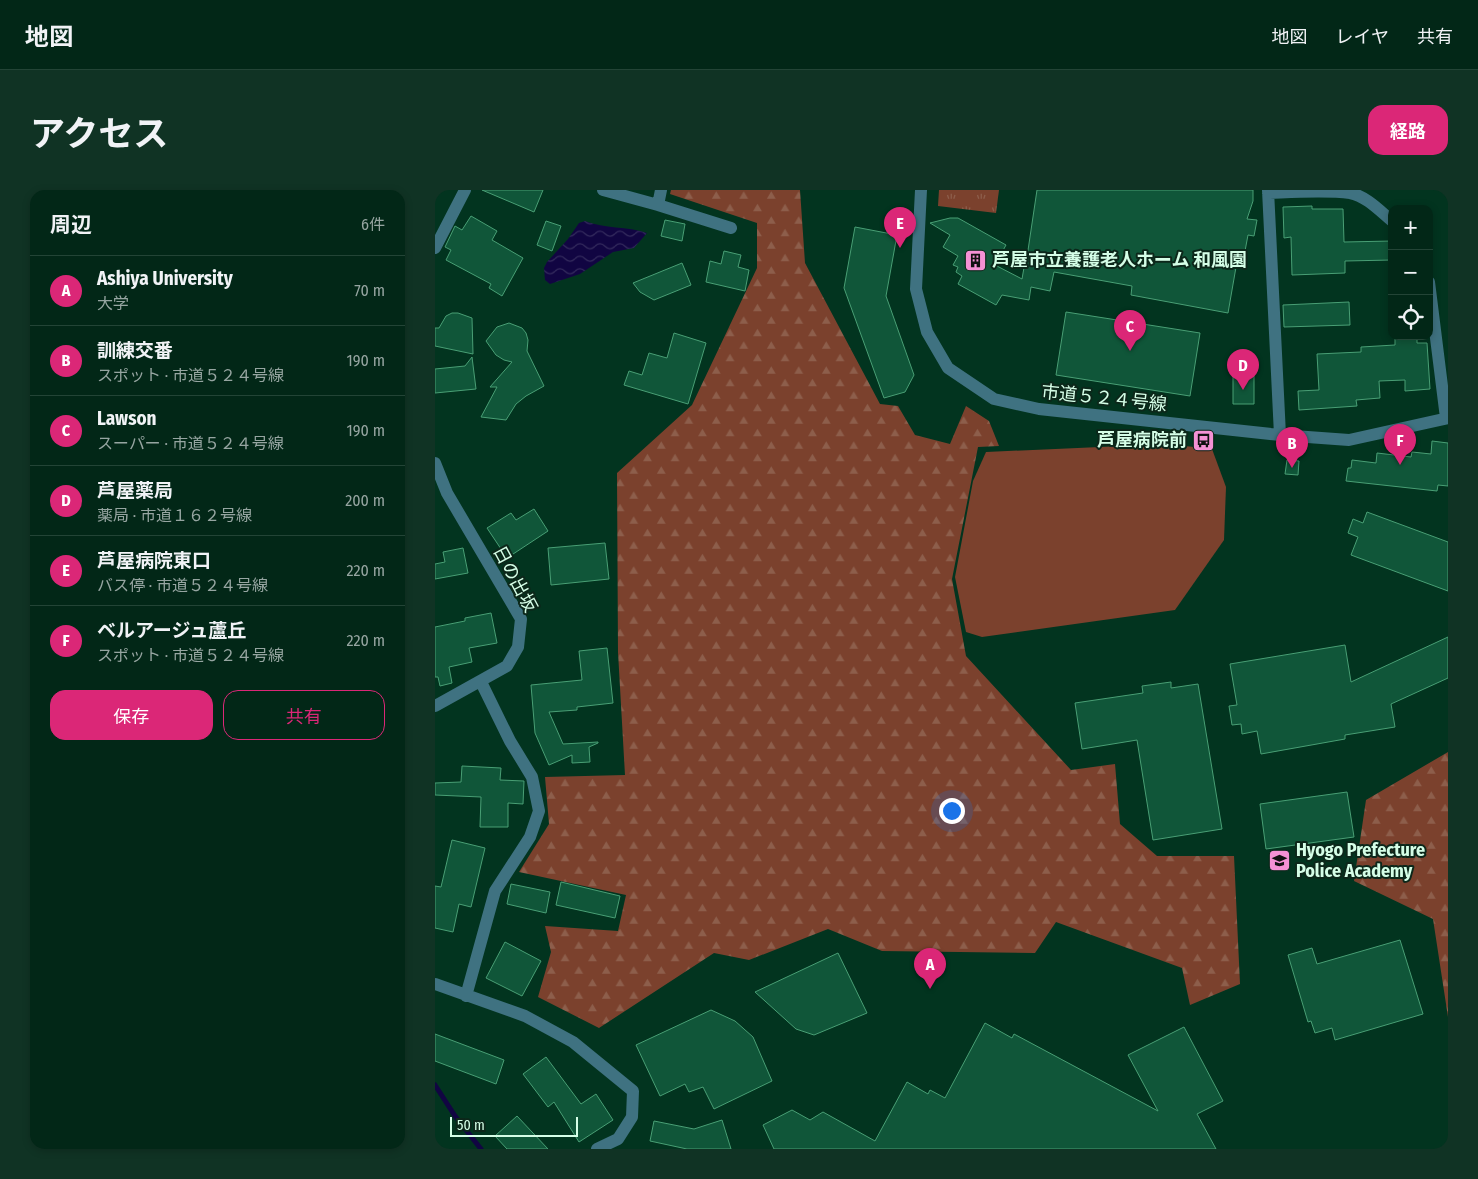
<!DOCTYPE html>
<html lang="ja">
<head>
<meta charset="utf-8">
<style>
  :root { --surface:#022717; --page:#103324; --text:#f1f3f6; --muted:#96a5a1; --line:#234436; --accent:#db2777 }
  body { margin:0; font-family:"Fira Sans Condensed","Noto Sans JP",sans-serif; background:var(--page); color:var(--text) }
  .controls { position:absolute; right:15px; top:15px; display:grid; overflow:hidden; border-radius:10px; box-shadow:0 2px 8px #0003 }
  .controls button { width:45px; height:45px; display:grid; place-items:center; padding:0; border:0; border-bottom:1px solid var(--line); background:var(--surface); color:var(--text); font:25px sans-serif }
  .scale { position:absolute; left:15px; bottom:12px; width:128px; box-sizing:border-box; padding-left:5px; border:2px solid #d5fee7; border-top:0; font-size:14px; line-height:18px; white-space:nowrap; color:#d5fee7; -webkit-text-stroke:4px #0c271a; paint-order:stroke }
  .you { position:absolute; left:516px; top:620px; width:18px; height:18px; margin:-12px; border:4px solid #fff; border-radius:50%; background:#1a73e8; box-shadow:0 0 0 8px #1a73e833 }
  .badge { display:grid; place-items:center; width:32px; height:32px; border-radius:50%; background:var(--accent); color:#fff; font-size:16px; font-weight:700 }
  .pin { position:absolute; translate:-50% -41px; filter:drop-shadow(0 1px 2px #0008) }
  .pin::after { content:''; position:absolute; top:26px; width:18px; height:15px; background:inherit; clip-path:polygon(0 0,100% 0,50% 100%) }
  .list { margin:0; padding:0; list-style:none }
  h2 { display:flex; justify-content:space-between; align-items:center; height:65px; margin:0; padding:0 20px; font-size:21px }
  h2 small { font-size:16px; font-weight:400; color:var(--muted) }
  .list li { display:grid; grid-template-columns:32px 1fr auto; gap:15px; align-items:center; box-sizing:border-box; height:70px; padding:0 20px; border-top:1px solid var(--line) }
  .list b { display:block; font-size:19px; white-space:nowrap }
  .list p { margin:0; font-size:16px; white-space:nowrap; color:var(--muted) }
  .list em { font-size:16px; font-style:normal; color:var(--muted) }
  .actions { display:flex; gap:10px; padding:15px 20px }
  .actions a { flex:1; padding:11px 0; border:1px solid var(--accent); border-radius:15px; text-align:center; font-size:18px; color:var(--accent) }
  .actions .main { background:var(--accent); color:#fff }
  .icon { flex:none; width:28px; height:28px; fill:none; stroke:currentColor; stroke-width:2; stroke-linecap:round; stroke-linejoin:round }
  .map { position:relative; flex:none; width:1013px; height:959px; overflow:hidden; border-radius:15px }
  header { display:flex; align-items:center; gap:30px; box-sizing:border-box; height:70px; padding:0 25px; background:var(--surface); border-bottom:1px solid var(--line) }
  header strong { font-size:24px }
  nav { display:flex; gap:28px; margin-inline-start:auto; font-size:18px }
  .intro { display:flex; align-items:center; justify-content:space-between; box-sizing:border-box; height:120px; padding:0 30px }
  h1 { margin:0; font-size:35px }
  .button { padding:12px 22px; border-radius:15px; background:var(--accent); color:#fff; font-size:18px; font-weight:700 }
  main { display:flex; gap:30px; padding:0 30px }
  aside { flex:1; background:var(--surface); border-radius:15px; box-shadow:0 2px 8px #0003 }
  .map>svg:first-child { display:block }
  .green { fill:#7b412d }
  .forest { fill:url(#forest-firs) }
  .park { fill:url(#park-tufts) }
  .water { fill:url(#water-waves) }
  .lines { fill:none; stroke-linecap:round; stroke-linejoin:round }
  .stream { stroke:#110542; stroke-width:5 }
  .building { fill:#105639; stroke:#499f75 }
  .minor { stroke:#3f7281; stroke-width:12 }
  .labels { text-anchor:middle; stroke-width:4; stroke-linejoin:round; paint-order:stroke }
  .poi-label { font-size:18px; font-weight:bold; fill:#d5fee7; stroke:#0c271a; text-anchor:start }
  .street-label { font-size:18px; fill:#d5fee7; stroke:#0c271a }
</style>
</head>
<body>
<header>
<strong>地図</strong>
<nav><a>地図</a><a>レイヤ</a><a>共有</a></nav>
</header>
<div class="intro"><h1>アクセス</h1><a class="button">経路</a></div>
<main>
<aside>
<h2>周辺<small>6件</small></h2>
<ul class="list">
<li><span class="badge">A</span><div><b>Ashiya University</b><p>大学</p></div><em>70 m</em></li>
<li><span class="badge">B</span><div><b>訓練交番</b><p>スポット · 市道５２４号線</p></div><em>190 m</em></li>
<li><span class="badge">C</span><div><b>Lawson</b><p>スーパー · 市道５２４号線</p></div><em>190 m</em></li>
<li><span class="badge">D</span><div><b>芦屋薬局</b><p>薬局 · 市道１６２号線</p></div><em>200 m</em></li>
<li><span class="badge">E</span><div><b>芦屋病院東口</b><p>バス停 · 市道５２４号線</p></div><em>220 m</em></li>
<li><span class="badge">F</span><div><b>ベルアージュ蘆丘</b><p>スポット · 市道５２４号線</p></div><em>220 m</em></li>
</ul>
<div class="actions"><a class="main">保存</a><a>共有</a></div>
</aside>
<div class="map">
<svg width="1013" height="959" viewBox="0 0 1013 959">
  <defs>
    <pattern id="forest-firs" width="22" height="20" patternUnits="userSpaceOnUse" patternTransform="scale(1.25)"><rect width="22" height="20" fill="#7b412d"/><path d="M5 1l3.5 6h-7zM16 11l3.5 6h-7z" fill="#8d5e4b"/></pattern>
    <pattern id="park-tufts" width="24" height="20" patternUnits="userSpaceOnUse" patternTransform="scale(1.25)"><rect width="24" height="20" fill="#7b412d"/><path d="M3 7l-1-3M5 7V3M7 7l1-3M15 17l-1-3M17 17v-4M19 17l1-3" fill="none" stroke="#8d5e4b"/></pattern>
    <pattern id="water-waves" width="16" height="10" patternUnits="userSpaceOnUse" patternTransform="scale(1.25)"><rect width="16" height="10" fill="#110542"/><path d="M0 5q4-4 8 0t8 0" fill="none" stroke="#332a5d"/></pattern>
  </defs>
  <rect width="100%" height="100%" fill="#02341f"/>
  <path class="green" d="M732,254L777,259L791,297L789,350L740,420L547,447L531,442L520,387L538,291L551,262Z"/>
  <path class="forest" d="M236,0H365L370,73L445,214L463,216L480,245L515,254L531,216L554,231L564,256L543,257L517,389L531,466L636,580L680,574L685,634L722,666H799L805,794L755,815L747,778L621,732L600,763L447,761L393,739L314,770L279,763L164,838L103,807L116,762L110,736L183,741L191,705L84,682L114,634L110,587L190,585L183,462L182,283L257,215L322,78V33L235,4Z
    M1013,562V827L998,729L919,691L931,610Z"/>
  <path class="park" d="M504,0H564L561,23L503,16Z"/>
  <path class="water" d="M150,31C170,39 192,36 212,43L199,58L178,62L145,84L115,94L110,90L109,78L112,72L133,49L144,33Z"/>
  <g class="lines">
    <path class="stream" d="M0,895L20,926L46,959"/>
  </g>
  <path class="building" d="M47,0H108L99,22Z
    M602,0H818V11L812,29L822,30L819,46L813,45L810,61L804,60L793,123L696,105L697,96L619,82L615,101L596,97L594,110L567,105L561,115L523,94L527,86L521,82L523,77L518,75L523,66L508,57L515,45L495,33L515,28H523L571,55L560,75L587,89L591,66L592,67Z
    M877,16V19H908L909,52L957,51V70L910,71V83L857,85L856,47L849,48L848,17Z
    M36,26L62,41L57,50L88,68L67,106L54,98L56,94L11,70L16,60L10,57L20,36L27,40Z
    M230,30L250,34L247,51L226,46Z
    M111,31L126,36L117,61L102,55Z
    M420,37L462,45L451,106L479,185L470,202L449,208L409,98Z
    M289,61L306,65L303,77L314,80L310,101L271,92L275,71L286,74Z
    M247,73L256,95L219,110L205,102L198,93Z
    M914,112L915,135L849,137L848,115Z
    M631,122L765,143L755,206L621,185Z
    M17,123H23L37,128L38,164L0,156V138H4L11,126Z
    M74,133L87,138L91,143L93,150L92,161L109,196L91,206L81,214L71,230L46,227L62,197H55L77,172L69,170L61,165L51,151L62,137Z
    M239,143L271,153L253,214L189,195L194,181L207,185L214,163L232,168Z
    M960,146H982V153H992L995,199L970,201V190L944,191L945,208L921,210L922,216L864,220L863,201L884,200L882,164L926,162V157L960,155Z
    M37,167L41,199L0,203V179L30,176Z
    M819,184V214H798V185Z
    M997,251L1013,253V296L1003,295L1002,301L911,291L913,278H916L917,270L941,273L942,263L976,267L977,262L996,264Z
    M852,270L864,271L863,285L850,284Z
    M99,319L113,341L72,368L52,338L76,323L81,330Z
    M932,322L1013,352V401L916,365L923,347L913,343L918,329L928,333Z
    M170,353L174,389L116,395L113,358Z
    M28,358L33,383L0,389V374L10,372L8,362Z
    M56,423L62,453L34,458L37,472L14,477L17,493L5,496L3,487H0V437L30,431V428Z
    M1013,447V488L956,514L960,537L910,545V549L826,564L822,541L807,544L806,534L797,535L794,516L802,515L795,474L910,455L916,492Z
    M172,458L178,513L142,517V520L114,522L128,554L163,552V553L154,557L155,572L137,573V565L114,575L100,543L96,495L147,490L144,461Z
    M736,492V498L763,494L787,639L718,650L702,550L647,559L640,513L708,503L707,496Z
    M27,576L66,578L65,590L89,591L88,614L73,613V637H45L46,607L0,605V593L26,592Z
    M912,602L919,647L831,659L825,614Z
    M17,650L50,658L36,717L24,714L18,742L0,738V696L6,697Z
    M126,692L185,706L180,728L121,715Z
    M76,694L115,702L111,723L72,714Z
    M965,750L988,824L900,850L897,838L880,843L876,831L873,832L853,765L877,758L882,774Z
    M70,752L106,771L87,806L51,788Z
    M403,763L432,823L379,845L361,839L320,802Z
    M276,820L300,831L318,847L337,891L279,919L268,897L254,902L250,894L225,906L201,855Z
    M550,833L577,848L579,844L723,921L693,865L749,837L788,911L762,924L781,959H339L328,935L357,920L375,930L388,922L440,951L472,892L493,904L495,900L510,908Z
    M0,844L69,870L61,894L0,871Z
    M111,867L146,914L161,904L178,930L144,952L119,912L113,917L88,884Z
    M82,926L113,959H72L60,946Z
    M287,930L296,959H252L215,951L219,931L259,939Z"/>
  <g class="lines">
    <path class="minor" d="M168,0L223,15L296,38
      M486,0L481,99L492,142L513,178L559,209L604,219L845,245L914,250L1013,228
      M833,0L845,245
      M833,3C860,2 890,0 915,3C931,6 945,21 957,31
      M223,15L226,0
      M0,58L30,0
      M994,92L1011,228
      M0,273L12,303L86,429L83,457L72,476L0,516
      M0,794L90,826L138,852L198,901L197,927L183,949L162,959
      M31,806L60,701L95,647L104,621L97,587L75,551L46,492"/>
  </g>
  <defs>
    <symbol id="building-square" viewBox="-11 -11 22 22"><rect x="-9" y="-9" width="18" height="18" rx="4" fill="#f491d4" stroke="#0c271a"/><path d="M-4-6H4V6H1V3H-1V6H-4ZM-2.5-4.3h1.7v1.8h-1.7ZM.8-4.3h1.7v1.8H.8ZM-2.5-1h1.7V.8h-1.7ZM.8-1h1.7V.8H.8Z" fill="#111"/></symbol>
    <symbol id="bus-square" viewBox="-11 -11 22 22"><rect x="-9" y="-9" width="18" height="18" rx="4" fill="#f491d4" stroke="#0c271a"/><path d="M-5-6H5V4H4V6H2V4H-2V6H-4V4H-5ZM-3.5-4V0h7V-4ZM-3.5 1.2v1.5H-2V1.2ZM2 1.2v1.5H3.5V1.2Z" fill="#111"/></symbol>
    <symbol id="school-square" viewBox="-11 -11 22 22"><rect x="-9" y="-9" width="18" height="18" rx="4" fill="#f491d4" stroke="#0c271a"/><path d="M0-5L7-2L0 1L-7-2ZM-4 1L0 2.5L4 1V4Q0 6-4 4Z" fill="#111"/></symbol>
  </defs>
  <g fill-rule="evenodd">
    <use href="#building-square" x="528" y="58" width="25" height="25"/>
    <use href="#bus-square" x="756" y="238" width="25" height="25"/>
    <use href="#school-square" x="832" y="658" width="25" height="25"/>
  </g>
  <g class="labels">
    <g class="poi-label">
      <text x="557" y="76">芦屋市立養護老人ホーム 和風園</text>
      <text x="752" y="256" text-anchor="end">芦屋病院前</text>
      <text x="861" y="666">Hyogo Prefecture<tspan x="861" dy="21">Police Academy</tspan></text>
    </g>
    <g class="street-label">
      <text transform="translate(669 208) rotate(6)" y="6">市道５２４号線</text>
      <text transform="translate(80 389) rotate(62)" y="6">日の出坂</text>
    </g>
  </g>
</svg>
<div class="controls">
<button>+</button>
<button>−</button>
<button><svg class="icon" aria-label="locate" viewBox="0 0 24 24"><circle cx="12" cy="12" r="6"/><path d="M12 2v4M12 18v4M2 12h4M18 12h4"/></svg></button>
</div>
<div class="scale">50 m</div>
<div class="you"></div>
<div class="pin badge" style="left:495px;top:799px">A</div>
<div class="pin badge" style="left:857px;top:278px">B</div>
<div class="pin badge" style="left:695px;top:161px">C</div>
<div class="pin badge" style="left:808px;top:200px">D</div>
<div class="pin badge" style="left:465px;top:58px">E</div>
<div class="pin badge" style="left:965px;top:275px">F</div>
</div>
</main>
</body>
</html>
